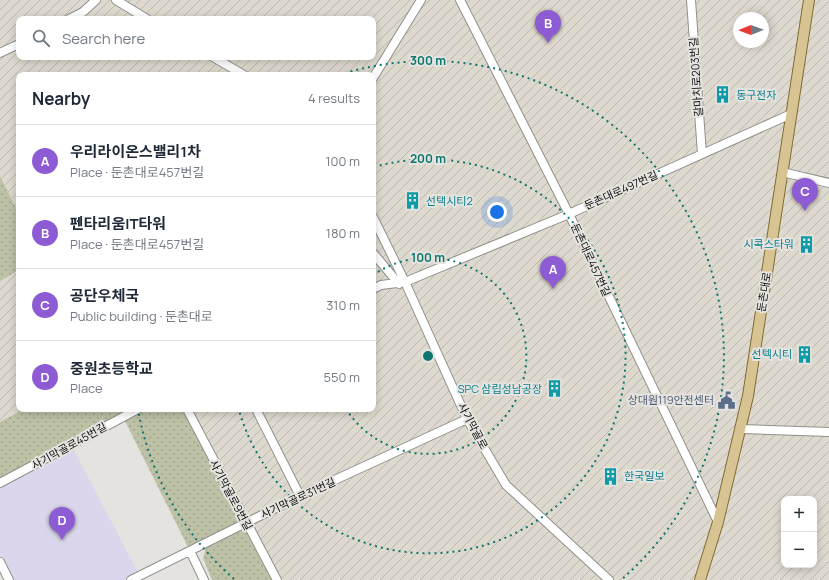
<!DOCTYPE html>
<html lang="en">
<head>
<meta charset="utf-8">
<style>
  :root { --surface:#fff; --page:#f2f2f3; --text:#1f2937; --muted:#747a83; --line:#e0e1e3; --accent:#8d5bd4 }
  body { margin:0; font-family:Manrope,"Noto Sans KR",sans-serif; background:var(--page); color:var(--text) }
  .controls { position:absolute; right:12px; bottom:12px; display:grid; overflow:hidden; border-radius:8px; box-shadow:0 2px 10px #0003 }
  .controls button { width:36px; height:36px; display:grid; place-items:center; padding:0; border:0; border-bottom:1px solid var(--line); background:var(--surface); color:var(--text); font:20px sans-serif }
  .compass { position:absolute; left:733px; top:12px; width:36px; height:36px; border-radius:50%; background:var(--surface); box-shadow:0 2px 10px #0003; rotate:269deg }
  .you { position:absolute; left:497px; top:212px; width:14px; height:14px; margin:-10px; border:3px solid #fff; border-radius:50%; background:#1a73e8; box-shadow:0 0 0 6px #1a73e833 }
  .badge { display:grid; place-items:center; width:26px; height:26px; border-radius:50%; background:var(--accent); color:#fff; font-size:13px; font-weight:700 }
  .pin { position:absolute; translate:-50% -33px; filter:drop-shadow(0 1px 2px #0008) }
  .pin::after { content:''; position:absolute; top:21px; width:14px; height:12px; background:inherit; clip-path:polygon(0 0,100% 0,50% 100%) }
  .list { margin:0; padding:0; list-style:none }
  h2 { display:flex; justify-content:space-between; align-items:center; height:52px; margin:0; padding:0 16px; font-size:17px }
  h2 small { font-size:13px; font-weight:400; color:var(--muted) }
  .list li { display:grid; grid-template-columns:26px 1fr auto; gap:12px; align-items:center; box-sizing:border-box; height:72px; padding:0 16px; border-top:1px solid var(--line) }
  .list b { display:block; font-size:15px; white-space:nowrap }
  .list p { margin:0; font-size:13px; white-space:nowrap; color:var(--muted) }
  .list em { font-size:13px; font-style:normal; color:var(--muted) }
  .icon { flex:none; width:22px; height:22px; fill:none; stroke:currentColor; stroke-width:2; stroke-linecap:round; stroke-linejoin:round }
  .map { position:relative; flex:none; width:829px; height:580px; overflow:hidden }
  .search { position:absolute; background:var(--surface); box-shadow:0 2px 10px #0003; left:16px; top:16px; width:360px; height:44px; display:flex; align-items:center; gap:10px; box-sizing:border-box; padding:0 14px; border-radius:8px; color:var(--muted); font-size:15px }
  .panel { position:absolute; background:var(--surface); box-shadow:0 2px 10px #0003; left:16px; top:72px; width:360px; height:340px; border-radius:8px }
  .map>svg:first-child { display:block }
  .industrial { fill:url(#industrial-furrows); fill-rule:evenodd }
  .education { fill:#dbd6eb }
  .park { fill:url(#park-dots) }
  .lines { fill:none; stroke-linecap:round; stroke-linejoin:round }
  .minor-casing { stroke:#91908c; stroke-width:10 }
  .major-casing { stroke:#816c36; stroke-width:12 }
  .minor { stroke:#fff; stroke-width:8 }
  .major { stroke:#d7c492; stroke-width:10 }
  .ring { fill:none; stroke:#0f766e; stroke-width:2; stroke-dasharray:2 4 }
  .labels { text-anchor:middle; stroke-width:4; stroke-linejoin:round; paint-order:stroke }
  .street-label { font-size:11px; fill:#121210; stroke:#e5e3df }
  .culture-label { font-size:11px; fill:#0d838f; stroke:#e5e3df; text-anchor:start }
  .service-label { font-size:11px; fill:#4e5e75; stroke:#e5e3df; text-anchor:end }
  .centre { fill:#0f766e; stroke:#e5e3df; stroke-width:2 }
  .ring-label { font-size:12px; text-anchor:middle; font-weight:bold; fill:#0f766e; stroke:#e5e3df; stroke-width:4; stroke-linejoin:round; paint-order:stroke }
</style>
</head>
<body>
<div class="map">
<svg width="829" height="580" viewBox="0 0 829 580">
  <defs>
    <pattern id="industrial-furrows" width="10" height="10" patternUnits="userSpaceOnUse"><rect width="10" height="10" fill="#ded9ce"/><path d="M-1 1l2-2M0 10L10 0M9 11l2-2" fill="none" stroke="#bdb9b0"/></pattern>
    <pattern id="park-dots" width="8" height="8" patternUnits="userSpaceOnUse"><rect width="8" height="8" fill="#bdc1a6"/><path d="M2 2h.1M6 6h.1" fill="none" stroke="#a1a58e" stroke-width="1.8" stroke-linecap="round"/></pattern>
  </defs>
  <rect width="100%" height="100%" fill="#e5e3df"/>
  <path class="industrial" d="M0,0H829V580H278L188,409H373V75H19V214L0,176ZM739,18H763V42H739ZM19,19H373V57H19ZM784,499H814V565H784Z
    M19,270V409H24L0,422V281Z"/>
  <path class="education" d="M72,447L139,574L127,580H9L0,562V486Z"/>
  <path class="park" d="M0,176L19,214V270L0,281Z
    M24,409H140L0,481V422Z
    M149,409H186L246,523L190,551L125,421Z
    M235,529L248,533L274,580H212L203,558L207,544Z"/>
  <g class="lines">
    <defs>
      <path id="minor" d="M116,0L147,19
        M460,0L569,214L718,522
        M691,0L702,154
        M69,19L83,12L96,0
        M0,53L19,44
        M213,57L244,75
        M373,78L421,0
        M782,172L829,183
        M373,217L405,282L467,419L506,485L609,580
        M373,253L399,284
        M373,289L381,285L405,282L569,214L791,114
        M187,409L277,580
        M256,409L300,496
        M741,429L829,432
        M0,483L138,409
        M190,551L204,580
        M0,562L9,580
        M131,580L300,496L467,419"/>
      <path id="major" d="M700,580L718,522L748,396L809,0"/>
    </defs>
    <use href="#minor" class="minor-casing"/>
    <use href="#major" class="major-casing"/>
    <use href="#minor" class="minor"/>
    <use href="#major" class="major"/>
  </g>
  <g class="ring">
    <path d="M373 275A98 98 0 1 1 346 409"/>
    <path d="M374 167A197 197 0 1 1 239 410"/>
    <path d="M234 579A295 295 0 0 1 138 410M339 75A295 295 0 0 1 622 579"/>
  </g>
  <defs>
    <symbol id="building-bare" viewBox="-9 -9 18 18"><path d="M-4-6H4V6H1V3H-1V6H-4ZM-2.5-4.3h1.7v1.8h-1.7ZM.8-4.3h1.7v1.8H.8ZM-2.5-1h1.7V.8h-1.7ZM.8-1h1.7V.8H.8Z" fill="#0f9aa8" stroke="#e5e3df" stroke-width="2.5" paint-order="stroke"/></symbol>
    <symbol id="civic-bare" viewBox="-9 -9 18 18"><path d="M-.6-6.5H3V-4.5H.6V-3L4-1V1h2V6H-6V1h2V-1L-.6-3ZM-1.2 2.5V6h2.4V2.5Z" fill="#5c6f8a" stroke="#e5e3df" stroke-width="2.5" paint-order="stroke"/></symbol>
  </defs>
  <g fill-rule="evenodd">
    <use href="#building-bare" x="710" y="82" width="25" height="25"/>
    <use href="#building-bare" x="400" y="188" width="25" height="25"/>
    <use href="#building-bare" x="794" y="232" width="25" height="25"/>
    <use href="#building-bare" x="792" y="342" width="25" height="25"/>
    <use href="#building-bare" x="542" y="376" width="25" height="25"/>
    <use href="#civic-bare" x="714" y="388" width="25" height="25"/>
    <use href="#building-bare" x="598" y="464" width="25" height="25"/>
  </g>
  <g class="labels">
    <g class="street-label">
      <text transform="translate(696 77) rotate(-94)" y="4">갈마치로203번길</text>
      <text transform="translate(621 190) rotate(-24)" y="4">둔촌대로497번길</text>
      <text transform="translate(591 260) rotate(65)" y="4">둔촌대로457번길</text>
      <text transform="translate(764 292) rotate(-81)" y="4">둔촌대로</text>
      <text transform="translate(473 426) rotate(62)" y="4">사기막골로</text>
      <text transform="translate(69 446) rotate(-29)" y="4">사기막골로45번길</text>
      <text transform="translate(231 495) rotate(62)" y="4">사기막골로9번길</text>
      <text transform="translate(298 498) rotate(-25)" y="4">사기막골로31번길</text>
    </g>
    <g class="culture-label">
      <text x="736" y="99">동구전자</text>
      <text x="426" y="205">선택시티2</text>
      <text x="794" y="248" text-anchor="end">시콕스타워</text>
      <text x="792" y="358" text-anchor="end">선텍시티</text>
      <text x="542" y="393" text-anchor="end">SPC 삼립성남공장</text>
      <text x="624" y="480">한국일보</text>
    </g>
    <g class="service-label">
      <text x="714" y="404">상대원119안전센터</text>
    </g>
  </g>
  <circle cx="428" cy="356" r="6" class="centre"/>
  <g class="ring-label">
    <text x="428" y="65">300 m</text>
    <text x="428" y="163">200 m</text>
    <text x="428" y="262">100 m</text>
  </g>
</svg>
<div class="controls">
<button>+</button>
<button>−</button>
</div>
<svg class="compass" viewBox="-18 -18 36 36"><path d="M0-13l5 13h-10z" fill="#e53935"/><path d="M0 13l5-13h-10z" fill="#747a83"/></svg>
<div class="you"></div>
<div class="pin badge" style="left:553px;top:289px">A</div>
<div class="pin badge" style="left:548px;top:43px">B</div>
<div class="pin badge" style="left:805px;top:211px">C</div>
<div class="pin badge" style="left:62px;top:540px">D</div>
<div class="search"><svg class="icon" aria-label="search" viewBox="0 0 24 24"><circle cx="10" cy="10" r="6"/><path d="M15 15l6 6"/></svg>Search here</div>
<section class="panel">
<h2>Nearby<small>4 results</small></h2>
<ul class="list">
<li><span class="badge">A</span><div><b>우리라이온스밸리1차</b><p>Place · 둔촌대로457번길</p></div><em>100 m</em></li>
<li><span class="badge">B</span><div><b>펜타리움IT타워</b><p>Place · 둔촌대로457번길</p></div><em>180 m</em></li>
<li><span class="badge">C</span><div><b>공단우체국</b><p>Public building · 둔촌대로</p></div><em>310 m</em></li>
<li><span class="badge">D</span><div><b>중원초등학교</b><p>Place</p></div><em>550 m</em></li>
</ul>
</section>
</div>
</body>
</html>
